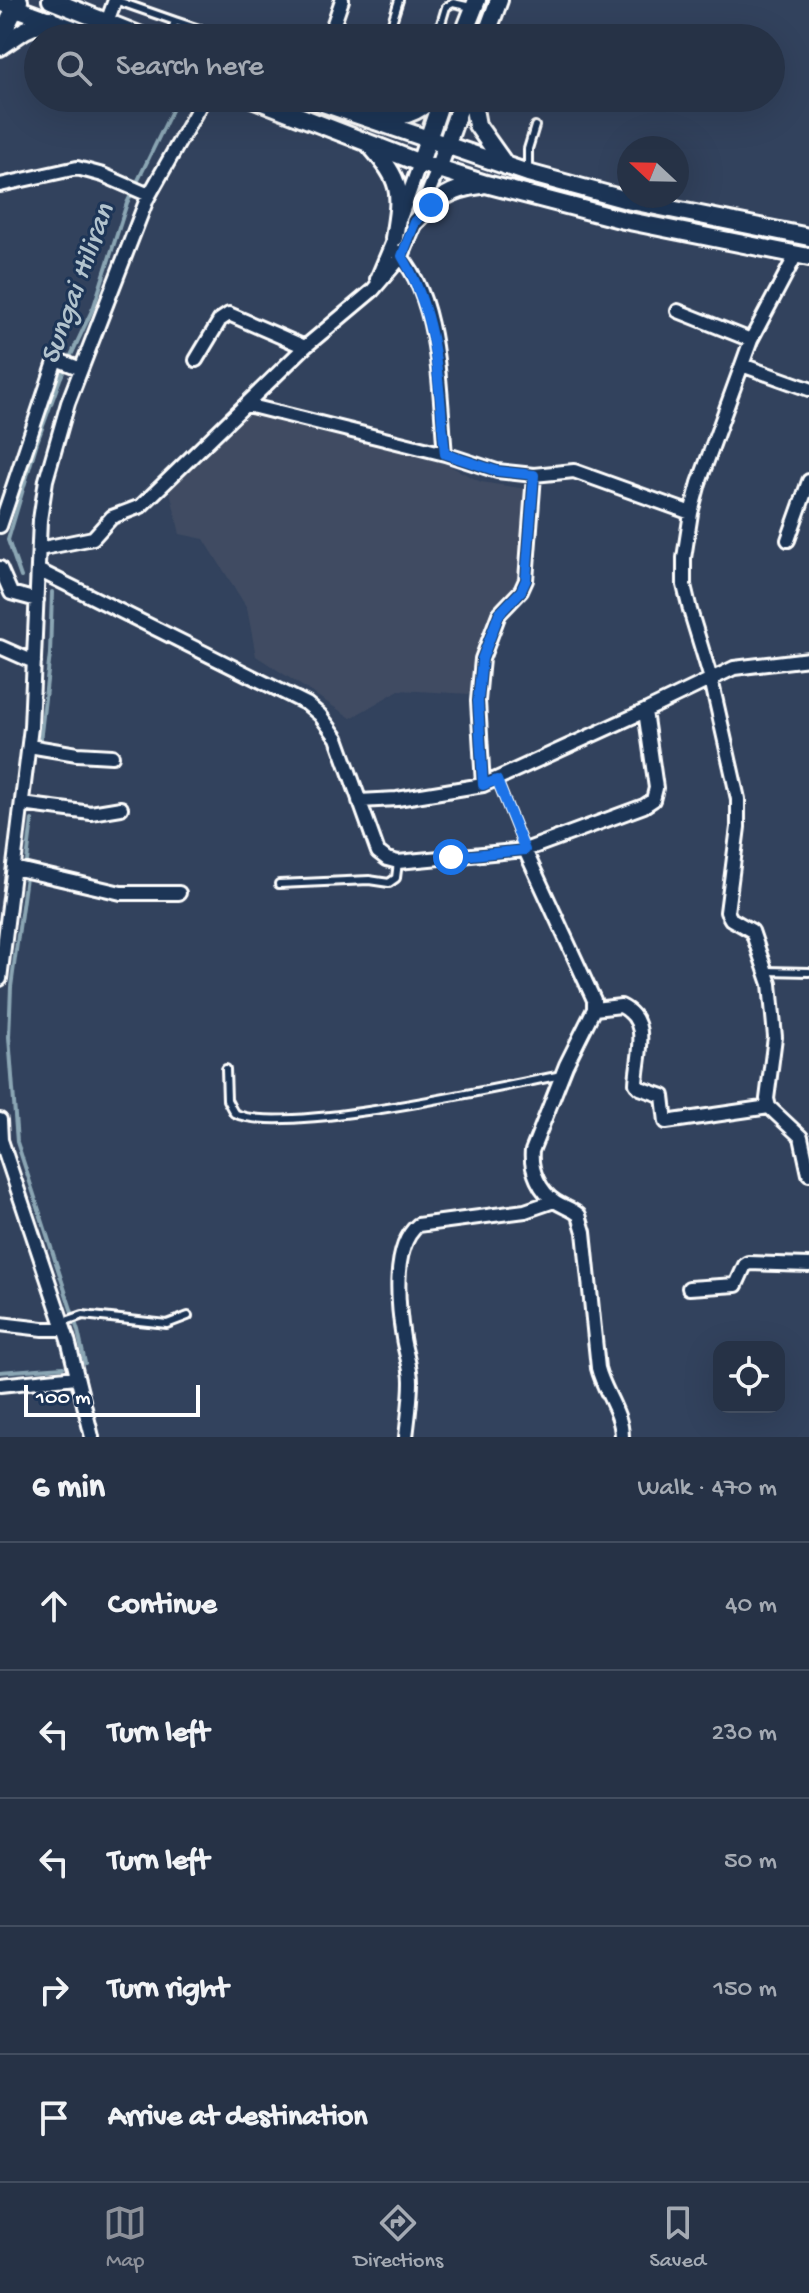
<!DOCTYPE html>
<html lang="en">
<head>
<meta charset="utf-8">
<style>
  :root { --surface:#263246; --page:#323e51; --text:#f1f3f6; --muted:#a4aab3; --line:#424d5f; --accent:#8c9099 }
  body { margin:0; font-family:"Gochi Hand",sans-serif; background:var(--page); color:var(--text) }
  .controls { position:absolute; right:24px; bottom:24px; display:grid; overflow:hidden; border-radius:16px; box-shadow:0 8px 32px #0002 }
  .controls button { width:72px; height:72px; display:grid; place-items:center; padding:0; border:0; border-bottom:2px solid var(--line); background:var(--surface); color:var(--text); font:40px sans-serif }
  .compass { position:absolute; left:617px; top:136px; width:72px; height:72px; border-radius:50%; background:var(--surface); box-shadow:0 8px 32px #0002; rotate:292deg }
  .scale { position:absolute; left:24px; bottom:20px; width:176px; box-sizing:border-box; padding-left:8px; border:4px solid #fff; border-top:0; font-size:22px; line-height:28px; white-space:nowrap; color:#fff; -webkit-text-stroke:6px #1d3557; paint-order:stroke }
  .stop { position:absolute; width:24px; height:24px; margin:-18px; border:6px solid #1a73e8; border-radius:50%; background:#fff }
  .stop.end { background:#1a73e8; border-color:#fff; box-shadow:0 2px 8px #0008 }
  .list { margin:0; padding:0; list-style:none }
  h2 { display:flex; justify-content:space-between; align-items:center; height:104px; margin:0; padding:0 32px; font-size:34px }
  h2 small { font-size:26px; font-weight:400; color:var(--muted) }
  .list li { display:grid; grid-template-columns:52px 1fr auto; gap:24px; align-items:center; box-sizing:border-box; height:128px; padding:0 32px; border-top:2px solid var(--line) }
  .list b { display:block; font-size:30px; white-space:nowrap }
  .list em { font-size:26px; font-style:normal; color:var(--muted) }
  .icon { flex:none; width:44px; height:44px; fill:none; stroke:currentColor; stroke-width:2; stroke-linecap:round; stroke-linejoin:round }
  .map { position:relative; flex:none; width:809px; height:1437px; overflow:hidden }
  .search { position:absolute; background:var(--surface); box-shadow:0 8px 32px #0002; left:24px; right:24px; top:24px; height:88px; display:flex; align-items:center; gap:20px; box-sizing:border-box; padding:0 28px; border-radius:44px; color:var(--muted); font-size:30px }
  .sheet { height:744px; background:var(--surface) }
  nav { display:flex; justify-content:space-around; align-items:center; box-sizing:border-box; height:112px; border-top:2px solid var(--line); background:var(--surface); font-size:22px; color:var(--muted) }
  nav a { display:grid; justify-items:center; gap:4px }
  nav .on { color:var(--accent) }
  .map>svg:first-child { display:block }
  .built { fill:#404c62 }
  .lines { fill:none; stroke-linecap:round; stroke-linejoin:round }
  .stream { stroke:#8ba6b4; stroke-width:4 }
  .lane-casing { stroke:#fff; stroke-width:12 }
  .street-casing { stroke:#fff; stroke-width:18 }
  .secondary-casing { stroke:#fff; stroke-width:22 }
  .lane { stroke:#1d3557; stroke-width:6 }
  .street { stroke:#1d3557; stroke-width:12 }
  .secondary { stroke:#1d3557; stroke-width:16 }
  .route { stroke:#1a73e8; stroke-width:10 }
  .labels { text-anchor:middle; stroke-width:6; stroke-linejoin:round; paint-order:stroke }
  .water-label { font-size:30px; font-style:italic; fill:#b2c3cd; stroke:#1d3557 }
</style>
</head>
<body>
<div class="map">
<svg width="809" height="1437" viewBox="0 0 809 1437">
  <rect width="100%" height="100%" fill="#32425d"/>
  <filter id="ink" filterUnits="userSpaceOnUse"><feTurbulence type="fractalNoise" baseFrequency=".0125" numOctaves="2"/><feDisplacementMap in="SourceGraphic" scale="16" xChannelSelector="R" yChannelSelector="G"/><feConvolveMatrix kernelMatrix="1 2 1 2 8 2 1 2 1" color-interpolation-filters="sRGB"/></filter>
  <g filter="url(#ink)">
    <path class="built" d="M252,412L386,443L446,464L481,482L526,489L517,582L494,609L471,694L399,690L351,718L256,656L247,608L204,539L180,534L168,483Z"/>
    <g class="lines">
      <path class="stream" d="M21,577L8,540L37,442L60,379L94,306L127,203L177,100
        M40,742L50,654L52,592
        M27,861L32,820
        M26,877L11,987L9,1037L17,1142L78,1331L85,1363
        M0,1372L63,1367"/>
      <defs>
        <path id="lane" d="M115,0L175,21L169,38
          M175,21L226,38
          M391,25L429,38
          M387,38L399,0
          M453,38L440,27L446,7L453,3L471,7
          M528,169V149L535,126
          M497,780L525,850
          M279,884L369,880L389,883L396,878L398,862
          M767,971L809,972
          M226,1069L227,1100L234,1113C279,1137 503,1086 562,1075
          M63,1322L83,1315L167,1324L188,1316"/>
        <path id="street" d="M107,22L115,0
          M329,38L342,0
          M0,185L77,168L103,175L149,195
          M401,216L420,163
          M391,247C441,288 439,393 445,454
          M796,255L751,340L742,365L699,483L691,513L684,558V585L690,610L711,679L738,799V827L727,912L731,919L752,931L770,984L775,1037L767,1099L769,1107L801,1137L809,1174
          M377,279L393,241
          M678,311L751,340
          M196,360L220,320L229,314L305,347
          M742,365L809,389
          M247,405L445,454L497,471L534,475L574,471L691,513
          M0,526L56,359L81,369
          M788,540L809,481
          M39,549L93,538L112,517L141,506L305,347L373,290L402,256L438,169
          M0,568L11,593L37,600
          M38,570L307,704L320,715L337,738L378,852L387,859L398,862L525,850L644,806L653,800L656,788L645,711L734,668L809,659
          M0,647L34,662
          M29,746L77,754L112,756
          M483,785L478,701L482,659L499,614L521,591L526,580L534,475
          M359,801L397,799L483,785L645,711
          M22,804L91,813L121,808
          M525,850L594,1000V1009L566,1065L532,1151C530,1170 540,1192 556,1202C564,1207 572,1209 579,1215L584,1232L598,1368C604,1392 622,1412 622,1437
          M14,868L121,893H179
          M0,979L31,727L40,520L46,480L68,403L147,199L204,98
          M594,1009L621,1006C652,1021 637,1055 636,1084L640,1088L663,1096L666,1122L769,1107
          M0,1120L1,1140L68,1340L92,1437
          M689,1288L736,1285L745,1265L748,1263L809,1265
          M0,1324L43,1329H64
          M0,1385L76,1377
          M406,1437C408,1419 411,1399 411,1381C411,1367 405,1352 403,1338C398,1306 391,1247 418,1225L525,1211L554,1201"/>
        <path id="secondary" d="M51,0L146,38
          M0,2L98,38
          M0,38L19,1
          M462,38L477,0
          M485,38L499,0
          M0,47L25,30L50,19
          M252,98L420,163L486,184L624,220L809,257
          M308,98L528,173L631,201L809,237
          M472,98L477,125L506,166
          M378,117C400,118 417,114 432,98
          M370,145C402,182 402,190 394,238
          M420,163L442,98
          M438,169L463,98
          M415,222C437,199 449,189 481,185"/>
      </defs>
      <use href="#lane" class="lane-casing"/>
      <use href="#street" class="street-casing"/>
      <use href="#secondary" class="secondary-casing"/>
      <use href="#lane" class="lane"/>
      <use href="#street" class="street"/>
      <use href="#secondary" class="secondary"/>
    </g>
  </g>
  <g class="lines" filter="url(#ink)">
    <path class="route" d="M431,205L415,222L402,256C439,319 438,384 445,454L497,471L534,475L526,580L521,591L499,614L482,659L478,701L483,785L497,780L525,850L451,857"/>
  </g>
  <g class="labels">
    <g class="water-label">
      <text transform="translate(75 283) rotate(-70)" y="10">Sungai Hiliran</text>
    </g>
  </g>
</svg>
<div class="controls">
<button><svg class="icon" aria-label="locate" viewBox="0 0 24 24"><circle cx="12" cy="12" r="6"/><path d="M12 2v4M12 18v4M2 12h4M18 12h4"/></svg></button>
</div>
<svg class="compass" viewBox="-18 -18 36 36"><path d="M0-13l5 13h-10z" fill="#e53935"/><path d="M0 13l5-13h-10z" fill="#a4aab3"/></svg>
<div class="scale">100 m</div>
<div class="stop" style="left:451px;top:857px"></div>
<div class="stop end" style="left:431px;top:205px"></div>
<div class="search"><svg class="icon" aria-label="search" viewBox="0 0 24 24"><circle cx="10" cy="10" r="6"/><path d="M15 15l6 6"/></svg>Search here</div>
</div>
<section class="sheet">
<h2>6 min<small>Walk · 470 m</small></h2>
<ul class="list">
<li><svg class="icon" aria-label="ahead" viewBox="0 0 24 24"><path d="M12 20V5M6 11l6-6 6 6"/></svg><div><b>Continue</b></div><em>40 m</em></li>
<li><svg class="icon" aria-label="left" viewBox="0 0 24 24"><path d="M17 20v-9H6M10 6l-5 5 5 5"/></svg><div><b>Turn left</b></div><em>230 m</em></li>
<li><svg class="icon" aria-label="left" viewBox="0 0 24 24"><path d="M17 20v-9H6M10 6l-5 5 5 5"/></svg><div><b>Turn left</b></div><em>50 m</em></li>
<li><svg class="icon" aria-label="right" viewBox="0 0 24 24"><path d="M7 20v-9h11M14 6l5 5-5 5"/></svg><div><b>Turn right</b></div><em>150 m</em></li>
<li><svg class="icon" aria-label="arrive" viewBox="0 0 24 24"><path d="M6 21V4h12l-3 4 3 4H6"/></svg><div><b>Arrive at destination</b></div></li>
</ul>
</section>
<nav>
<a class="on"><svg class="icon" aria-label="map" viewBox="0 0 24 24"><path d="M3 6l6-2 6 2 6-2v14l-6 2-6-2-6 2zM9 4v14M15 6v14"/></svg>Map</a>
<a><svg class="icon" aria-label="directions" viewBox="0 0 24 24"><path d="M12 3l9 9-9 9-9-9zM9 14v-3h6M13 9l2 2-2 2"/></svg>Directions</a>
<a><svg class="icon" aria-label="saved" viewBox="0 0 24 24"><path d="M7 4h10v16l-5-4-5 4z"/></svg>Saved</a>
</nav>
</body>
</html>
